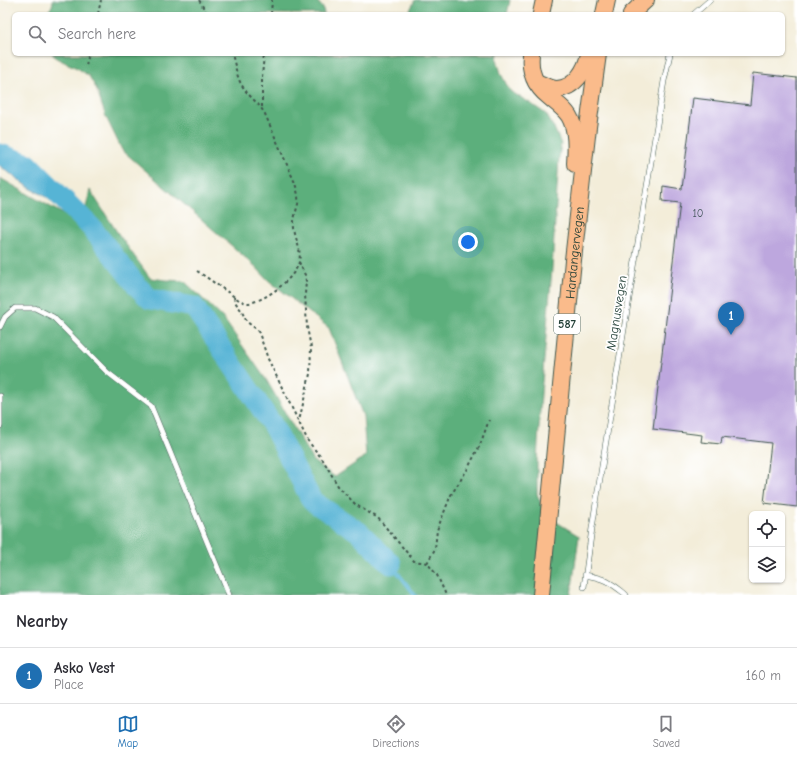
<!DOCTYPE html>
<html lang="en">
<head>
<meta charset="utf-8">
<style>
  :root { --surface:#fff; --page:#f2f2f3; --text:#2b2b33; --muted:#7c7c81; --line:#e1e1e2; --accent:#1f6fb2 }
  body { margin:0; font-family:"Comic Neue",sans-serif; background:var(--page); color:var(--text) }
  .controls { position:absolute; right:12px; bottom:12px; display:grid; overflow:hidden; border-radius:6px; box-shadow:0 1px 3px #0004 }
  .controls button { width:36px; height:36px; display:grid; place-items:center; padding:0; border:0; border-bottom:1px solid var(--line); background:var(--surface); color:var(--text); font:20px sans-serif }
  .you { position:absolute; left:468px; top:242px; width:14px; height:14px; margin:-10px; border:3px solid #fff; border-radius:50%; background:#1a73e8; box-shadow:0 0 0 6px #1a73e833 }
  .badge { display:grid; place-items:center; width:26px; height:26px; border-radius:50%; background:var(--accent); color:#fff; font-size:13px; font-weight:700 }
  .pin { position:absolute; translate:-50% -33px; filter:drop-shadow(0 1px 2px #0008) }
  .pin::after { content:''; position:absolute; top:21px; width:14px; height:12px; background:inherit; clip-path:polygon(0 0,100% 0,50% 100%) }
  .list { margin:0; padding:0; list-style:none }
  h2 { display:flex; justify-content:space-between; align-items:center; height:52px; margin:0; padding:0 16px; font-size:17px }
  h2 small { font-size:13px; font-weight:400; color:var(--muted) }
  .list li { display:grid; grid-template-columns:26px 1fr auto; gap:12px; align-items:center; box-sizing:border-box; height:56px; padding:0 16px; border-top:1px solid var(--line) }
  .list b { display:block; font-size:15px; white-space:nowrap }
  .list p { margin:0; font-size:13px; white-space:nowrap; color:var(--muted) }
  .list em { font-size:13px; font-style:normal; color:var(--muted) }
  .icon { flex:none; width:22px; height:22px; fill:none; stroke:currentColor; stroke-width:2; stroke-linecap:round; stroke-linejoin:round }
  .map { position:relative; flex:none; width:797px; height:595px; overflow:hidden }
  .search { position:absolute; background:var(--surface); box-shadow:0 1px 3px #0004; left:12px; right:12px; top:12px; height:44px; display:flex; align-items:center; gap:10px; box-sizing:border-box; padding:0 14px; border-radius:6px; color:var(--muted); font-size:15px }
  .sheet { height:108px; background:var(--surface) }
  nav { display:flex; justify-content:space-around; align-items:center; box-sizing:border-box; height:56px; border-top:1px solid var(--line); background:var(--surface); font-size:11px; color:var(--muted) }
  nav a { display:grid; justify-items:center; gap:2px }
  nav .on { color:var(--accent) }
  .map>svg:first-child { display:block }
  .forest { fill:#5caf7c; stroke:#3e7658 }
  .water { fill:#57b4d5; stroke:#3b7884 }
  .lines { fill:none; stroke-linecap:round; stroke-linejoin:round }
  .stream { stroke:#57b4d5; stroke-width:3.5 }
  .river { stroke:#57b4d5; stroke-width:21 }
  .building { fill:#bda7de }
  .lane-casing { stroke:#3f574d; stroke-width:6 }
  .primary-casing { stroke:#3f574d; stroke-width:18 }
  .path { stroke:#3f574d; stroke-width:2; stroke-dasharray:3 3; stroke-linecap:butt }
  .lane { stroke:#fff; stroke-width:5 }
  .primary { stroke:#fabb8b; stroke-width:16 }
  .labels { text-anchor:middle; stroke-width:3.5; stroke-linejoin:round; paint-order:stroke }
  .number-label { font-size:11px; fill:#46585e }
  .shield { fill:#fff; stroke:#627771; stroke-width:1 }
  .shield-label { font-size:12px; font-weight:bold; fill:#1f3d34 }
  .street-label { font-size:13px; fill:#1f3d34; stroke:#fff }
</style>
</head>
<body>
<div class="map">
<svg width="797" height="595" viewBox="0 0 797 595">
  <rect width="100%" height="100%" fill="#fff"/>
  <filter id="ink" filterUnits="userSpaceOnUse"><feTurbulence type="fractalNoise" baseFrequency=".025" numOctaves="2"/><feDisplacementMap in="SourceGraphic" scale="8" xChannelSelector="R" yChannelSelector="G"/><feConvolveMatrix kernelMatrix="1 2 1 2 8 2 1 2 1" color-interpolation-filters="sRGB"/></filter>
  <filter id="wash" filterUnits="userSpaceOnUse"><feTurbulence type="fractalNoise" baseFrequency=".012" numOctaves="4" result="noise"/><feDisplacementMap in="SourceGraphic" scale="16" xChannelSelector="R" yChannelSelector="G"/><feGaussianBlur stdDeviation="0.9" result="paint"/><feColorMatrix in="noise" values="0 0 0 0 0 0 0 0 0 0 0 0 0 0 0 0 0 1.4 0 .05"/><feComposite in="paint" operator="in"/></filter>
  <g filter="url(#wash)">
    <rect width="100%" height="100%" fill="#f3edd9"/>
    <path class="forest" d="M53,0H316L323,8L324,14H45C50,10 53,6 53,0Z
      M415,0H510L507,14H408Z
      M52,54H337L341,55L354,54H498L497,59L501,74L510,91L530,103L546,114L555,130L561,144L559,157L552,269L541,394L537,460V494L544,511L558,523L579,536L571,595H0V178L84,226L90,227L85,212L90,190L117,232L150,278L166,280L184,281L223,318L267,381L313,461L335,477L366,456L363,416L329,328L268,280L256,267L122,150L106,117L96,88L89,76L79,69L58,59Z"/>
    <path class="water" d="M0,152L9,155L29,168L46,177L75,198L91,227L85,226L45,196L30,188L0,166Z"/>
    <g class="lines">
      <path class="stream" d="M391,564L415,595"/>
      <path class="river" d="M0,154L28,164L91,227L137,286L150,299L194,307L273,426L312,501L359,532L391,564"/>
    </g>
    <g id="blocks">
      <path class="building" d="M753,73L797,78V507L764,503L771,443L722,437L721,444L701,442L702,435L653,429L680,203L662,201L663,186L682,189L693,98L750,105Z"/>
    </g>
  </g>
  <g filter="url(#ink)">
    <use href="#blocks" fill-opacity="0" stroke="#3f574d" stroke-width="1"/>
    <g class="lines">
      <defs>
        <path id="lane" d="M694,14L710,0
          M0,327L5,317L15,308H35L53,317L107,372L151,406L229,595
          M0,396V426
          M585,575C604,578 610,582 624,593L626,595
          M584,587L592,528L664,81L670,54"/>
        <g id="primary">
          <path d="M541,14L544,0"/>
          <path d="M604,14L607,0"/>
          <path d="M631,14L646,0"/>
          <path d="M531,54C529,72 535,86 549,97C556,103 564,108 569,116C577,129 576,149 575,164"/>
          <path d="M536,82C542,84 550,89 557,89C575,88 586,70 589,54"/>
          <path id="s1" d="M541,595L573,260L588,127L598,54"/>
        </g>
      </defs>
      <use href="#lane" class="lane-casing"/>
      <use href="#primary" class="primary-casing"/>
      <path class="path" d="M199,0L207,14
        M98,14L101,0
        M271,14L272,0
        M86,65L89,54
        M262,107V77L264,54
        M299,262L305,275L306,281L305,294L307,327L311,348L310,374L299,421
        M197,271L206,277L239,300C242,301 245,303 248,303C266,301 295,278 299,262C302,250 295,239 294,228C293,220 296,212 298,204C299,197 297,190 295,183L265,114C259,103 249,97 243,87C237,79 235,64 232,54
        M234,297L235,302L241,310L247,322L255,328L259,333L268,359L271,365L308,441L323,460L338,486L356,505L378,518L414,561L427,563L437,575L446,595
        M427,563L435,549L437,530L451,495L467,470L480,445L489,420"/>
      <use href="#lane" class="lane"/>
      <use href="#primary" class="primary"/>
    </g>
  </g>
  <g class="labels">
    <g class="number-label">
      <text x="698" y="217">10</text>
    </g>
    <rect class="shield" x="554" y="314" width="26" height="20" rx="3"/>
    <g class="shield-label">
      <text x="567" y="328">587</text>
    </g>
    <g class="street-label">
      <text dy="5" stroke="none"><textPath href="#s1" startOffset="344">Hardangervegen</textPath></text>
      <text transform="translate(616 313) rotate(-81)" y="5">Magnusvegen</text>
    </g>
  </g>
</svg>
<div class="controls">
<button><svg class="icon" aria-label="locate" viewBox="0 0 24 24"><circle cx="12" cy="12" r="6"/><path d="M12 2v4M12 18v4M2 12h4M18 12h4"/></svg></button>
<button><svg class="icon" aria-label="layers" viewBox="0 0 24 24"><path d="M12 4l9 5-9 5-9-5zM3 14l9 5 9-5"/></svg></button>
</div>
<div class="you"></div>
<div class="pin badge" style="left:731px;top:335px">1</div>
<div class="search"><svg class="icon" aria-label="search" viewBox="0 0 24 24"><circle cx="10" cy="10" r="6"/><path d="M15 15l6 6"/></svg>Search here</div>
</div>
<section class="sheet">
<h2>Nearby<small></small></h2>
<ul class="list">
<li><span class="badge">1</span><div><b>Asko Vest</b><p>Place</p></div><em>160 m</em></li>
</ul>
</section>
<nav>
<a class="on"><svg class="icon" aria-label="map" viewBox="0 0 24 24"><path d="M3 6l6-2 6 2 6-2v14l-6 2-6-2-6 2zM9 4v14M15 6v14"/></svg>Map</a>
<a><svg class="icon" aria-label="directions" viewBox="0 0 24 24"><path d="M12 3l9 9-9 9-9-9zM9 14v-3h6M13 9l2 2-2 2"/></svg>Directions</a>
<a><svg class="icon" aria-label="saved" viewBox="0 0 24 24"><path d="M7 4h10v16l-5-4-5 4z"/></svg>Saved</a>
</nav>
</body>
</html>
